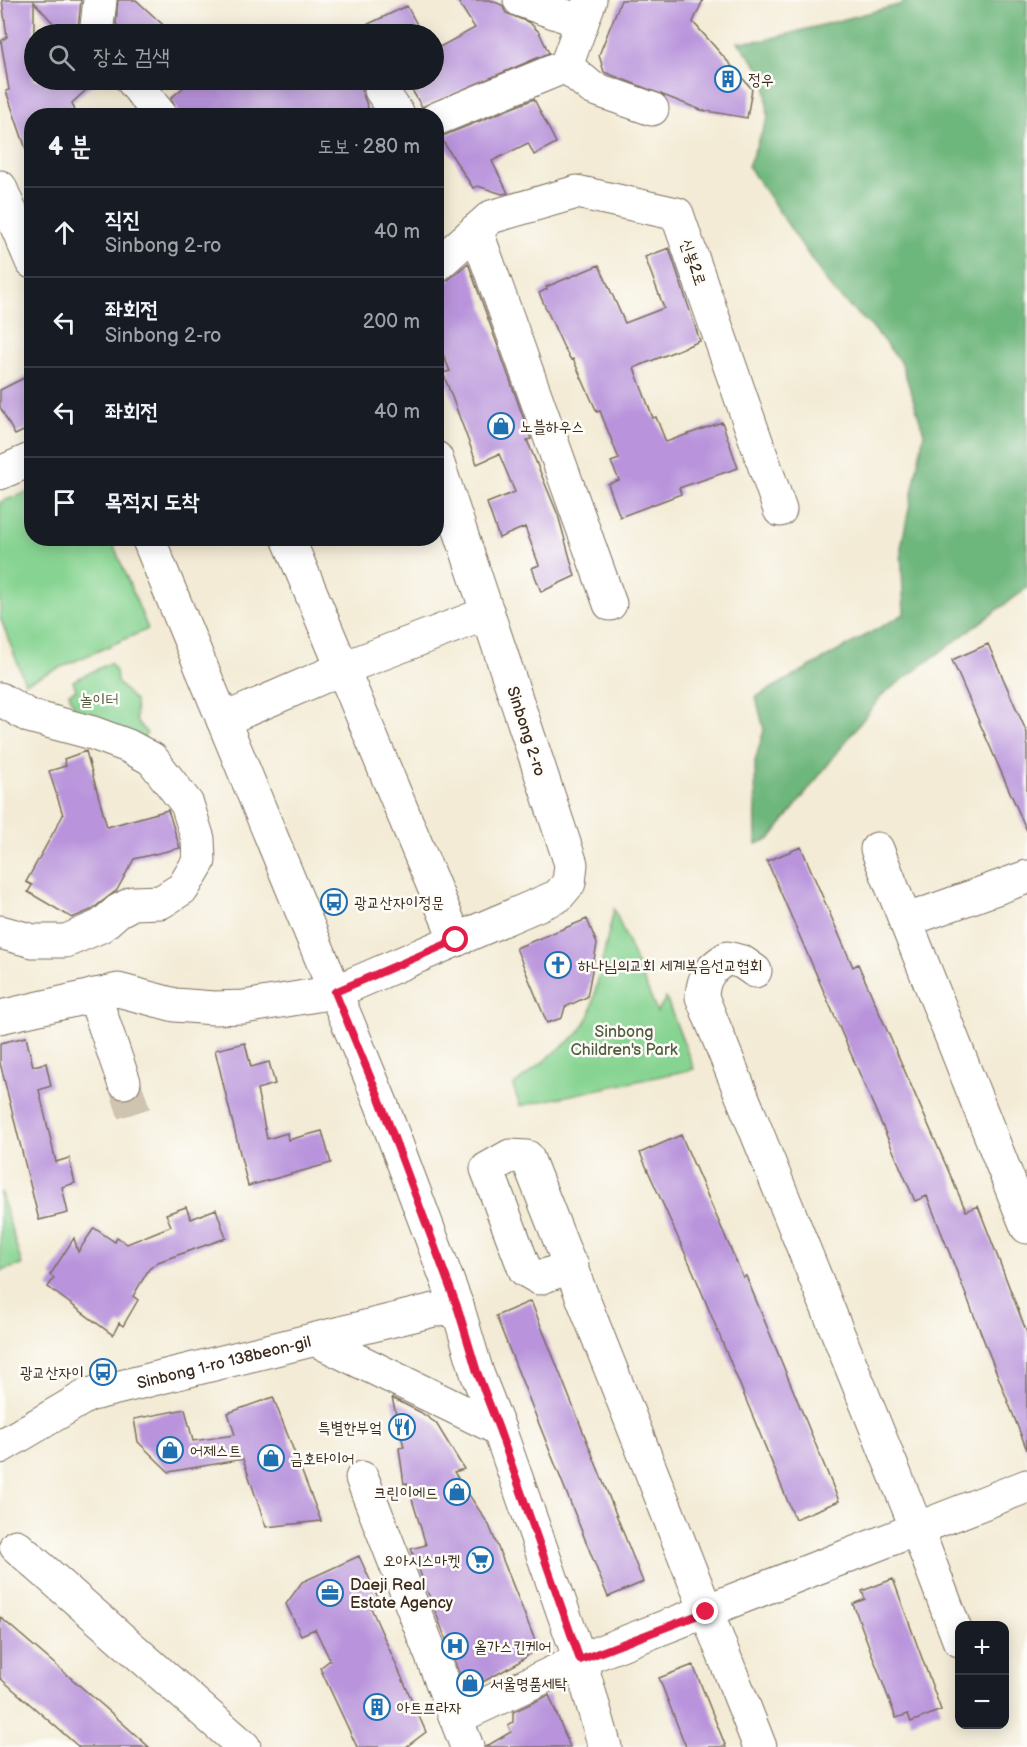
<!DOCTYPE html>
<html lang="ko">
<head>
<meta charset="utf-8">
<style>
  :root { --surface:#171b24; --page:#20242c; --text:#f1f3f6; --muted:#9ea1a6; --line:#363941 }
  body { margin:0; font-family:"Balsamiq Sans","Poor Story",sans-serif; background:var(--page); color:var(--text) }
  .controls { position:absolute; right:18px; bottom:18px; display:grid; overflow:hidden; border-radius:12px; box-shadow:0 3px 15px #0003 }
  .controls button { width:54px; height:54px; display:grid; place-items:center; padding:0; border:0; border-bottom:2px solid var(--line); background:var(--surface); color:var(--text); font:30px sans-serif }
  .stop { position:absolute; width:18px; height:18px; margin:-14px; border:4px solid #e11d48; border-radius:50%; background:#fff }
  .stop.end { background:#e11d48; border-color:#fff; box-shadow:0 2px 6px #0008 }
  .list { margin:0; padding:0; list-style:none }
  h2 { display:flex; justify-content:space-between; align-items:center; height:78px; margin:0; padding:0 24px; font-size:26px }
  h2 small { font-size:20px; font-weight:400; color:var(--muted) }
  .list li { display:grid; grid-template-columns:39px 1fr auto; gap:18px; align-items:center; box-sizing:border-box; height:90px; padding:0 24px; border-top:2px solid var(--line) }
  .list b { display:block; font-size:22px; white-space:nowrap }
  .list p { margin:0; font-size:20px; white-space:nowrap; color:var(--muted) }
  .list em { font-size:20px; font-style:normal; color:var(--muted) }
  .icon { flex:none; width:33px; height:33px; fill:none; stroke:currentColor; stroke-width:2; stroke-linecap:round; stroke-linejoin:round }
  .map { position:relative; flex:none; width:1027px; height:1747px; overflow:hidden }
  .search { position:absolute; background:var(--surface); box-shadow:0 3px 15px #0003; left:24px; top:24px; width:420px; height:66px; display:flex; align-items:center; gap:15px; box-sizing:border-box; padding:0 21px; border-radius:33px; color:var(--muted); font-size:22px }
  .panel { position:absolute; background:var(--surface); box-shadow:0 3px 15px #0003; left:24px; top:108px; width:420px; height:438px; border-radius:24px }
  .map>svg:first-child { display:block }
  .green { fill:#87d492; stroke:#617f58; stroke-width:1.5 }
  .forest { fill:#6db67c; stroke:#54704d; stroke-width:1.5 }
  .building { fill:#b994dc }
  .lines { fill:none; stroke-linecap:round; stroke-linejoin:round }
  .minor-tunnel { stroke:#cec4b0; stroke-width:33; stroke-dasharray:33 16; stroke-linecap:butt }
  .minor-casing { stroke:#7b6e5e; stroke-width:35 }
  .minor { stroke:#fff; stroke-width:33 }
  .route { stroke:#e11d48; stroke-width:8 }
  .labels { text-anchor:middle; stroke-width:5; stroke-linejoin:round; paint-order:stroke }
  .poi-label { font-size:16px; fill:#3b2a1e; stroke:#fdfcf7; text-anchor:start }
  .street-label { font-size:16px; fill:#3b2a1e; stroke:#fdfcf7 }
  .park-label { font-size:16px; fill:#525d41; stroke:#fdfcf7 }
</style>
</head>
<body>
<div class="map">
<svg width="1027" height="1747" viewBox="0 0 1027 1747">
  <rect width="100%" height="100%" fill="#fdfcf7"/>
  <filter id="ink" filterUnits="userSpaceOnUse"><feTurbulence type="fractalNoise" baseFrequency=".0167" numOctaves="2"/><feDisplacementMap in="SourceGraphic" scale="12" xChannelSelector="R" yChannelSelector="G"/><feConvolveMatrix kernelMatrix="1 2 1 2 8 2 1 2 1" color-interpolation-filters="sRGB"/></filter>
  <filter id="wash" filterUnits="userSpaceOnUse"><feTurbulence type="fractalNoise" baseFrequency=".008" numOctaves="4" result="noise"/><feDisplacementMap in="SourceGraphic" scale="24" xChannelSelector="R" yChannelSelector="G"/><feGaussianBlur stdDeviation="1.35" result="paint"/><feColorMatrix in="noise" values="0 0 0 0 0 0 0 0 0 0 0 0 0 0 0 0 0 1.4 0 .05"/><feComposite in="paint" operator="in"/></filter>
  <g filter="url(#wash)">
    <rect width="100%" height="100%" fill="#f3ebd5"/>
    <path class="green" d="M31,491L32,538L111,539L148,629L25,683L0,617V502Z
      M110,663L116,671L117,682L135,701L136,721L147,733L142,741L81,729L69,693L76,690L73,681Z
      M614,909L657,1012L666,998L694,1069L520,1106L513,1086L579,1033L590,1015Z
      M0,1191L22,1265L0,1271Z"/>
    <path class="forest" d="M904,0H1027V588L882,695L770,839L756,844L755,761L764,730L756,697L904,614L901,548L924,433L902,364L874,329L833,291L748,166L768,118L765,76L738,42L765,40L902,4Z"/>
    <g id="blocks">
      <path class="building" d="M2,0H81L78,29L72,34H63L34,2V80H97L72,103L77,116H32V155H28L6,91L9,90L1,41L7,37Z
        M118,0H136L173,34H127L116,24Z
        M457,0H490L502,5L506,13L530,23L539,32L549,53L422,107L406,80H434V50L475,28Z
        M621,0H703L693,22L752,89L747,118L701,110L604,72L599,55Z
        M407,6L422,34H347Z
        M192,80H366L362,92L371,116H179L171,98Z
        M534,99L556,143L534,155L528,143L492,161L508,193L502,194L478,186L473,188L440,137Z
        M669,248L700,341L634,368L653,418L656,417L666,442L722,422L738,468L679,488L681,494L620,517L608,484L619,480L611,462L619,459L600,411L597,412L573,359L571,360L564,348L539,293L547,289L546,287L599,265L625,323L664,308L645,257Z
        M468,263L531,439L527,440L558,515L575,576L541,592L532,568L539,565L525,527L499,538L487,503L515,492L499,454L477,464L443,373L450,371L436,338V284L448,280Z
        M32,374V427L15,435L0,407V390Z
        M988,644L1027,733V831L952,660Z
        M86,751L107,827L168,810L180,848L134,859L117,890L91,910L72,918L28,892L32,885L26,882L63,815L49,771L66,766L64,759Z
        M801,847L853,967L858,964L966,1211L978,1206L1027,1333V1450L927,1196L915,1201L767,861Z
        M587,919L597,944L587,997L565,1007L562,1018L547,1023L516,948Z
        M26,1037L33,1066L46,1063L51,1086L39,1090L56,1162L69,1158L75,1183L62,1187L68,1213L39,1220L0,1063V1043Z
        M245,1043L251,1067L269,1062L275,1084L257,1089L267,1139L287,1133L288,1140L322,1131L331,1163L248,1186L215,1050Z
        M681,1135L743,1277L746,1276L839,1501L795,1519L693,1271L640,1153Z
        M186,1207L191,1219L216,1209L226,1238L158,1262L149,1269L133,1296L138,1300L123,1326L119,1323L113,1335L48,1287L54,1278L50,1275L74,1238L78,1252L94,1228L115,1242L117,1237L127,1244L171,1226L166,1214Z
        M531,1301L643,1582L608,1597L496,1316Z
        M273,1397L321,1521L266,1527L243,1459L169,1472L138,1442L134,1419L185,1409L193,1441L235,1435L228,1413Z
        M392,1398L420,1412L436,1423L464,1469L454,1472L489,1525L538,1648L516,1664L466,1691L411,1549L426,1545L407,1483L404,1484L399,1448L404,1447Z
        M359,1556L381,1604L371,1608L426,1732L406,1747H357L320,1668L330,1660L315,1629L301,1635L286,1604L302,1582Z
        M893,1579L941,1710L911,1722L908,1714L896,1718L853,1604L865,1599L862,1591Z
        M0,1617L108,1710L149,1747H79L0,1678Z
        M693,1665L726,1747H686L659,1678Z
        M549,1695L570,1747H485L511,1732L508,1725L513,1722V1712Z"/>
    </g>
  </g>
  <g filter="url(#ink)">
    <use href="#blocks" fill-opacity="0" stroke="#7b6e5e" stroke-width="1.5"/>
    <g class="lines">
      <path class="minor-tunnel" d="M124,1082L137,1122"/>
      <defs>
        <g id="minor">
          <path d="M520,0L582,22"/>
          <path d="M96,34L100,0"/>
          <path d="M566,66L592,88L652,109"/>
          <path d="M132,80L161,116"/>
          <path d="M381,90L399,116"/>
          <path d="M436,119L566,66L590,0"/>
          <path d="M0,187L32,262"/>
          <path d="M476,230L610,604"/>
          <path d="M436,266L491,217L577,192L677,214L780,510"/>
          <path d="M0,473L32,459"/>
          <path d="M148,538L381,1103L458,1309L477,1373L499,1429L580,1660L605,1747"/>
          <path d="M288,538L456,940"/>
          <path d="M0,699L29,716L93,733L128,746L152,759L187,804L198,839L199,861L183,888L161,902L133,903L118,911L101,926L66,941H33L0,932"/>
          <path d="M223,720L341,669L488,613"/>
          <path d="M877,849L1027,1227"/>
          <path d="M905,921L1027,877"/>
          <path d="M755,971L742,962L727,958C710,969 703,976 702,997L917,1529L959,1640"/>
          <path d="M94,995L124,1082"/>
          <path d="M0,1017L118,990L175,1005L214,1008L244,1007L335,992L558,896L569,883L571,864L436,458"/>
          <path d="M572,1266L539,1278L525,1270L487,1169L510,1156L527,1157L760,1747"/>
          <path d="M316,1340L499,1429"/>
          <path id="s1" d="M0,1447L88,1395L434,1310L458,1309"/>
          <path d="M362,1478L456,1718L580,1660L1027,1486"/>
          <path d="M16,1546L244,1747"/>
          <path d="M456,1718L467,1747"/>
        </g>
      </defs>
      <use href="#minor" class="minor-casing"/>
      <use href="#minor" class="minor"/>
    </g>
  </g>
  <g class="lines" filter="url(#ink)">
    <path class="route" d="M456,940L335,992L381,1103L458,1309L477,1372L499,1429L580,1660L706,1612"/>
  </g>
  <defs>
    <symbol id="building-ring" viewBox="-11 -11 22 22"><circle r="9.5" fill="#fdfcf7" stroke="#1f6fb2" stroke-width="1.5"/><path d="M-4-6H4V6H1V3H-1V6H-4ZM-2.5-4.3h1.7v1.8h-1.7ZM.8-4.3h1.7v1.8H.8ZM-2.5-1h1.7V.8h-1.7ZM.8-1h1.7V.8H.8Z" fill="#1f6fb2"/></symbol>
    <symbol id="shop-ring" viewBox="-11 -11 22 22"><circle r="9.5" fill="#fdfcf7" stroke="#1f6fb2" stroke-width="1.5"/><path d="M-5-2.5h2.3a2.7 3.5 0 0 1 5.4 0H5L5.5 6h-11ZM-1.5-2.5h3a1.5 2.3 0 0 0-3 0Z" fill="#1f6fb2"/></symbol>
    <symbol id="bus-ring" viewBox="-11 -11 22 22"><circle r="9.5" fill="#fdfcf7" stroke="#1f6fb2" stroke-width="1.5"/><path d="M-5-6H5V4H4V6H2V4H-2V6H-4V4H-5ZM-3.5-4V0h7V-4ZM-3.5 1.2v1.5H-2V1.2ZM2 1.2v1.5H3.5V1.2Z" fill="#1f6fb2"/></symbol>
    <symbol id="church-ring" viewBox="-11 -11 22 22"><circle r="9.5" fill="#fdfcf7" stroke="#1f6fb2" stroke-width="1.5"/><path d="M-1.2-6h2.4v3.5h3.3v2.4h-3.3V6h-2.4V-.1h-3.3v-2.4h3.3Z" fill="#1f6fb2"/></symbol>
    <symbol id="restaurant-ring" viewBox="-11 -11 22 22"><circle r="9.5" fill="#fdfcf7" stroke="#1f6fb2" stroke-width="1.5"/><path d="M-5-6h1v4h1v-4h1v4h1v-4h1v5L-1.5 .5V6h-2V.5L-5-1ZM5-6V6H3V1.5H1.5Q1.5-4 5-6Z" fill="#1f6fb2"/></symbol>
    <symbol id="supermarket-ring" viewBox="-11 -11 22 22"><circle r="9.5" fill="#fdfcf7" stroke="#1f6fb2" stroke-width="1.5"/><path d="M-6-5.5h2.5l.6 2H6L4.5 2H-2.5L-4.4-4H-6ZM-1.5 3.2a1.3 1.3 0 1 0 .1 0ZM3 3.2a1.3 1.3 0 1 0 .1 0Z" fill="#1f6fb2"/></symbol>
    <symbol id="office-ring" viewBox="-11 -11 22 22"><circle r="9.5" fill="#fdfcf7" stroke="#1f6fb2" stroke-width="1.5"/><path d="M-6-3h4V-5.5h4V-3h4V5H-6ZM-1-4.5V-3h2v-1.5ZM-6 0V1H6V0Z" fill="#1f6fb2"/></symbol>
    <symbol id="hospital-ring" viewBox="-11 -11 22 22"><circle r="9.5" fill="#fdfcf7" stroke="#1f6fb2" stroke-width="1.5"/><path d="M-5-5h3v3.5h4V-5h3V5h-3V1.5h-4V5h-3Z" fill="#1f6fb2"/></symbol>
  </defs>
  <g fill-rule="evenodd">
    <use href="#building-ring" x="713" y="64" width="30" height="30"/>
    <use href="#shop-ring" x="486" y="411" width="30" height="30"/>
    <use href="#bus-ring" x="319" y="887" width="30" height="30"/>
    <use href="#church-ring" x="543" y="950" width="30" height="30"/>
    <use href="#bus-ring" x="88" y="1357" width="30" height="30"/>
    <use href="#restaurant-ring" x="387" y="1412" width="30" height="30"/>
    <use href="#shop-ring" x="155" y="1435" width="30" height="30"/>
    <use href="#shop-ring" x="256" y="1443" width="30" height="30"/>
    <use href="#shop-ring" x="442" y="1477" width="30" height="30"/>
    <use href="#supermarket-ring" x="465" y="1545" width="30" height="30"/>
    <use href="#office-ring" x="315" y="1578" width="30" height="30"/>
    <use href="#hospital-ring" x="440" y="1631" width="30" height="30"/>
    <use href="#shop-ring" x="455" y="1668" width="30" height="30"/>
    <use href="#building-ring" x="362" y="1692" width="30" height="30"/>
  </g>
  <g class="labels">
    <g class="poi-label">
      <text x="748" y="85">정우</text>
      <text x="520" y="432">노블하우스</text>
      <text x="354" y="908">광교산자이정문</text>
      <text x="578" y="971">하나님의교회 세계복음선교협회</text>
      <text x="84" y="1378" text-anchor="end">광교산자이</text>
      <text x="382" y="1433" text-anchor="end">특별한부엌</text>
      <text x="190" y="1456">어제스트</text>
      <text x="290" y="1464">금호타이어</text>
      <text x="438" y="1498" text-anchor="end">크린이에드</text>
      <text x="460" y="1566" text-anchor="end">오아시스마켓</text>
      <text x="350" y="1590">Daeji Real<tspan x="350" dy="18">Estate Agency</tspan></text>
      <text x="474" y="1652">올가스킨케어</text>
      <text x="490" y="1689">서울명품세탁</text>
      <text x="397" y="1713">아트프라자</text>
    </g>
    <g class="street-label">
      <text transform="translate(694 262) rotate(71)" y="6">신봉2로</text>
      <text transform="translate(527 731) rotate(72)" y="6">Sinbong 2-ro</text>
      <text dy="6" stroke="none"><textPath href="#s1" startOffset="242">Sinbong 1-ro 138beon-gil</textPath></text>
    </g>
    <g class="park-label">
      <text x="99" y="705">놀이터</text>
      <text x="624" y="1037">Sinbong<tspan x="624" dy="18">Children's Park</tspan></text>
    </g>
  </g>
</svg>
<div class="controls">
<button>+</button>
<button>−</button>
</div>
<div class="stop" style="left:456px;top:940px"></div>
<div class="stop end" style="left:706px;top:1612px"></div>
<div class="search"><svg class="icon" aria-label="search" viewBox="0 0 24 24"><circle cx="10" cy="10" r="6"/><path d="M15 15l6 6"/></svg>장소 검색</div>
<section class="panel">
<h2>4 분<small>도보 · 280 m</small></h2>
<ul class="list">
<li><svg class="icon" aria-label="ahead" viewBox="0 0 24 24"><path d="M12 20V5M6 11l6-6 6 6"/></svg><div><b>직진</b><p>Sinbong 2-ro</p></div><em>40 m</em></li>
<li><svg class="icon" aria-label="left" viewBox="0 0 24 24"><path d="M17 20v-9H6M10 6l-5 5 5 5"/></svg><div><b>좌회전</b><p>Sinbong 2-ro</p></div><em>200 m</em></li>
<li><svg class="icon" aria-label="left" viewBox="0 0 24 24"><path d="M17 20v-9H6M10 6l-5 5 5 5"/></svg><div><b>좌회전</b></div><em>40 m</em></li>
<li><svg class="icon" aria-label="arrive" viewBox="0 0 24 24"><path d="M6 21V4h12l-3 4 3 4H6"/></svg><div><b>목적지 도착</b></div></li>
</ul>
</section>
</div>
</body>
</html>
